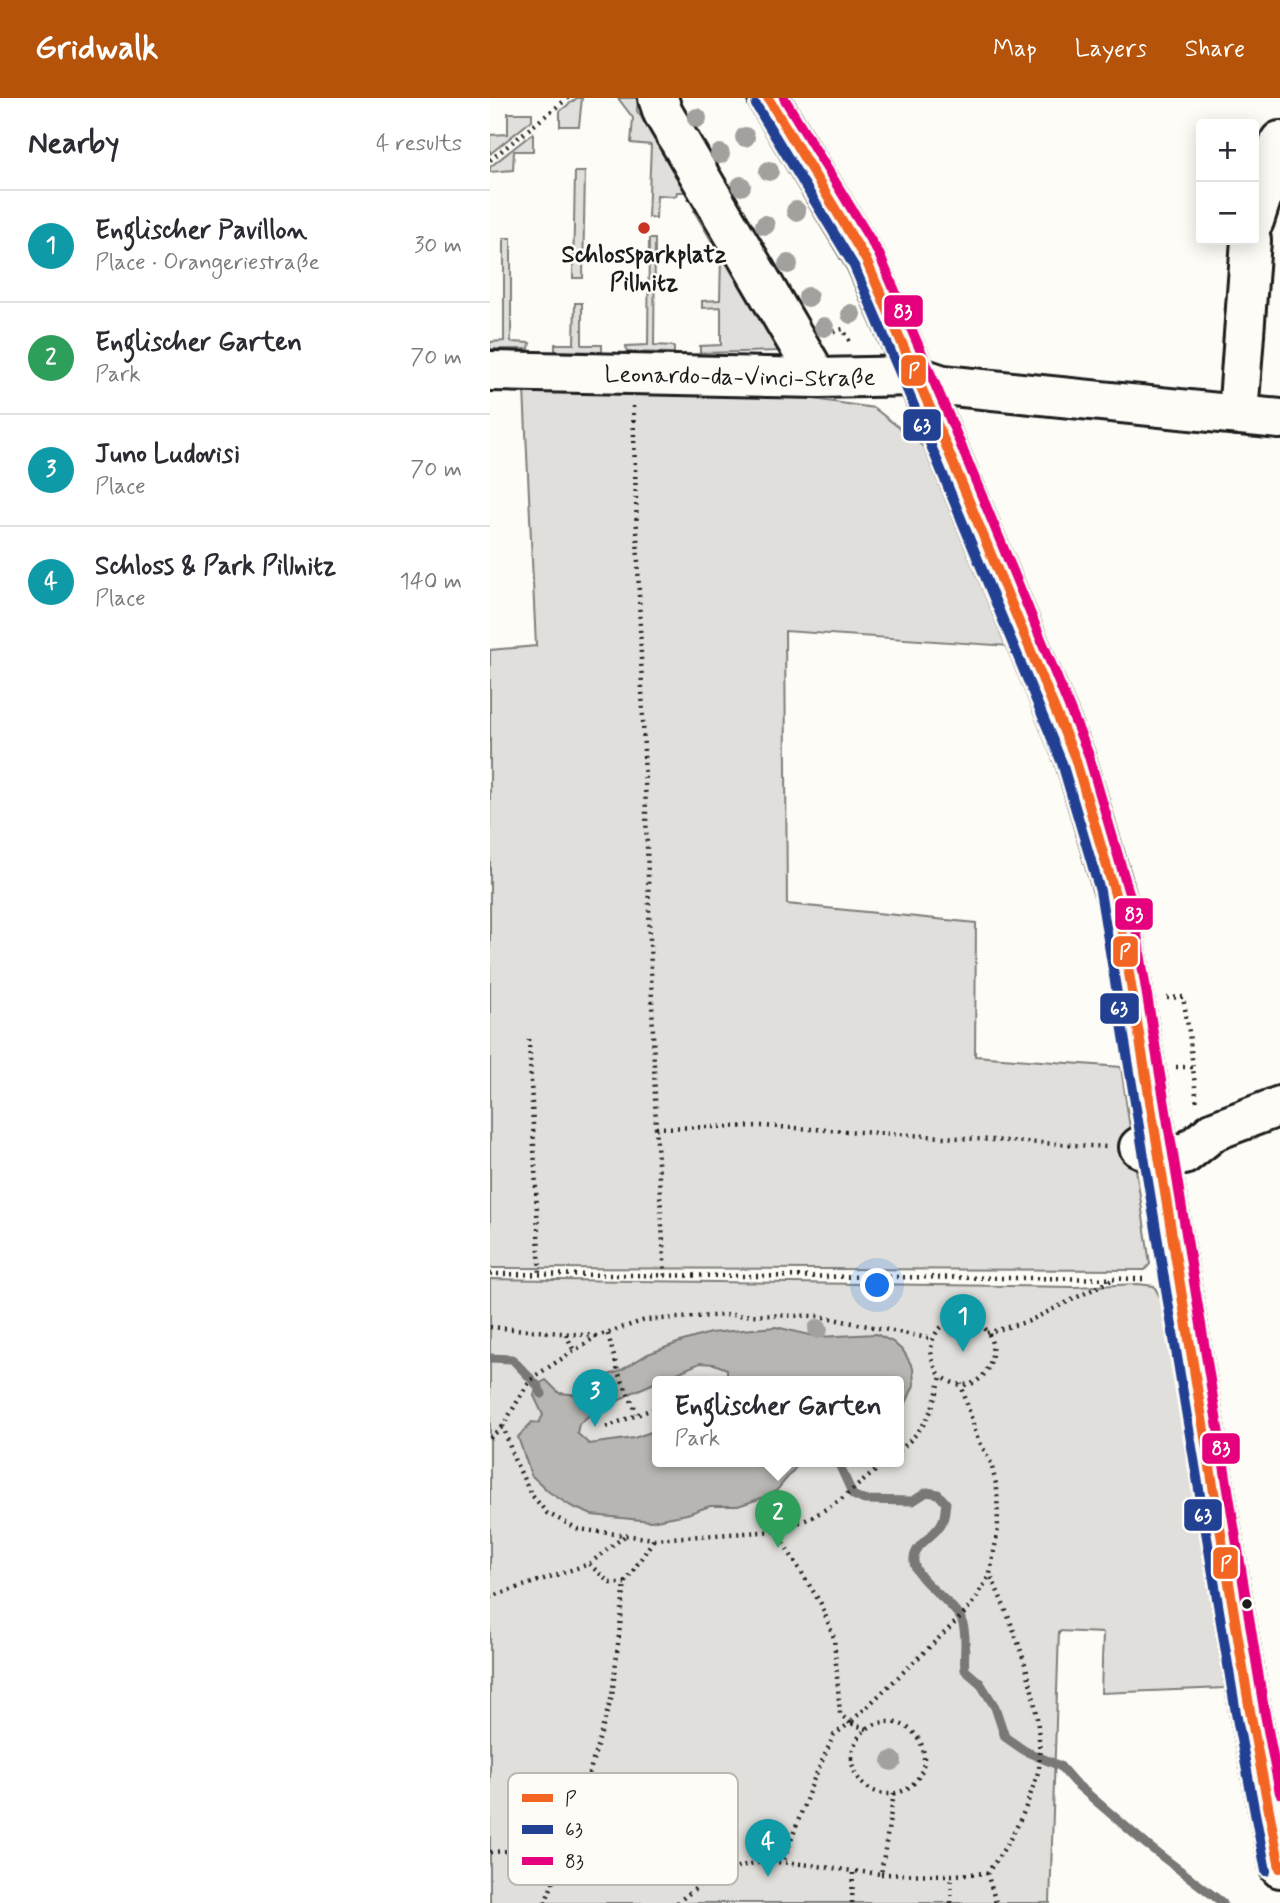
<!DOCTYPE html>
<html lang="en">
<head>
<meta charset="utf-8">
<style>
  :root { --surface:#fff; --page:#f7f7f7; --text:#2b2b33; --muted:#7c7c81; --line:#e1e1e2; --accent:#b45309 }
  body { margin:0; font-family:Mynerve,sans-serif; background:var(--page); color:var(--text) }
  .controls { position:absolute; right:21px; top:21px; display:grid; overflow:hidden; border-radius:7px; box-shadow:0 4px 18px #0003 }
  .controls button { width:63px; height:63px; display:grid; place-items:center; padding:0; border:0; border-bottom:2px solid var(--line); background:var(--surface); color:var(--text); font:35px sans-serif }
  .you { position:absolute; left:388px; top:1188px; width:24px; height:24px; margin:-18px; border:5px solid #fff; border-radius:50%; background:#1a73e8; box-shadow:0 0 0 10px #1a73e833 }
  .badge { display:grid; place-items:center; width:46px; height:46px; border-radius:50%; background:var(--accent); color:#fff; font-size:23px; font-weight:700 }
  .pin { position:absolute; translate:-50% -58px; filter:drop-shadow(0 2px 4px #0008) }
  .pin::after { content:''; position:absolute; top:37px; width:24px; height:21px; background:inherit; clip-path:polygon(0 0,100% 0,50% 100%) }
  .popup { position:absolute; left:162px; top:1278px; width:252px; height:91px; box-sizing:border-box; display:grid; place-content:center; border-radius:7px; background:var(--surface); filter:drop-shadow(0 2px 5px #0005); font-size:23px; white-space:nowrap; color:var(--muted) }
  .popup b { font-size:26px; color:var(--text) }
  .popup::after { content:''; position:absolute; left:50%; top:100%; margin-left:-14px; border:14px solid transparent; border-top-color:var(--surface) }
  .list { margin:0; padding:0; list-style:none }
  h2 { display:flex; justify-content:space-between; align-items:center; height:91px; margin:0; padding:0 28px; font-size:30px }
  h2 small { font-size:23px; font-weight:400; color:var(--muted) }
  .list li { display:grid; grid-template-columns:46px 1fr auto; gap:21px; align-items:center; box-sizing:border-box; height:112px; padding:0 28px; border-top:2px solid var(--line) }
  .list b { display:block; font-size:26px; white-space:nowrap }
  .list p { margin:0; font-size:23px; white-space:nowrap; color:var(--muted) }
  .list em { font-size:23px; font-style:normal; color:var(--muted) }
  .map { position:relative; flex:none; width:790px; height:1805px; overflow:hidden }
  header { display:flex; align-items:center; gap:42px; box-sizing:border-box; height:98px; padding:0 35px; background:var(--accent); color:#fff }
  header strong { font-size:33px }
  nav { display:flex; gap:38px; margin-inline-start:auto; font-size:24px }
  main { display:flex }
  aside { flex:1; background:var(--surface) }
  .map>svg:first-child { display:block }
  .green { fill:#e0dfdb; stroke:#7e7e7c; stroke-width:2; fill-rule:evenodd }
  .water { fill:#b7b6b2; stroke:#797876; stroke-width:2 }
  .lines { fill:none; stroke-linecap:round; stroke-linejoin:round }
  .stream { stroke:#797876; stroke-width:9 }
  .minor-casing { stroke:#1c1c1c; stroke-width:44 }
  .major-casing { stroke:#1c1c1c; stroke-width:44 }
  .path { stroke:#1c1c1c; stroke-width:4.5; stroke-dasharray:2 5; stroke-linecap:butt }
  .minor { stroke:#fdfcf7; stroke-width:38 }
  .major { stroke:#fdfcf7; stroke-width:38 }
  .bus-1-casing { stroke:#fdfcf7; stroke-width:16 }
  .bus-2-casing { stroke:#fdfcf7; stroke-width:16 }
  .bus-3-casing { stroke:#fdfcf7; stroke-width:16 }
  .bus-1 { stroke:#f26522; stroke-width:10 }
  .bus-2 { stroke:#224193; stroke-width:10 }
  .bus-3 { stroke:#e5007d; stroke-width:10 }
  .tree { fill:#a2a19e }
  .poi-dot { fill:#c8321e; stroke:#fdfcf7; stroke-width:2.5 }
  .bus-dot { fill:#1c1c1c; stroke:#fdfcf7; stroke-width:2.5 }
  .labels { text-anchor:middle; stroke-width:5; stroke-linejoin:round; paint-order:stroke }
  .poi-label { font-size:24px; font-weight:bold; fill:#1c1c1c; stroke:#fdfcf7 }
  .street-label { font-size:24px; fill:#1c1c1c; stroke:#fdfcf7 }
  .key { fill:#fdfcf7; stroke:#bab9b5; stroke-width:2 }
  .key-label { font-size:19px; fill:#1c1c1c }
  .line-badge { stroke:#fdfcf7; stroke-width:2.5 }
  .badge-label { font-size:19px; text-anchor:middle; font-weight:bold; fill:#fff }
</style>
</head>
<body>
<header>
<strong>Gridwalk</strong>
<nav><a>Map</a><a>Layers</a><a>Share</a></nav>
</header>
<main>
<aside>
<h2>Nearby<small>4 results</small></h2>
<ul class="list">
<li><span class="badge" style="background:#0f9aa8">1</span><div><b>Englischer Pavillon</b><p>Place · Orangeriestraße</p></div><em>30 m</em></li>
<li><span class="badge" style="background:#2e9e5b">2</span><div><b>Englischer Garten</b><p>Park</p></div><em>70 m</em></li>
<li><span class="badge" style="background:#0f9aa8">3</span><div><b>Juno Ludovisi</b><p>Place</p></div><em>70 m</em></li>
<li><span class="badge" style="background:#0f9aa8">4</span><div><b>Schloss &amp; Park Pillnitz</b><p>Place</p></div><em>140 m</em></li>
</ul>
</aside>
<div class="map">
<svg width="790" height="1805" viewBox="0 0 790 1805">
  <rect width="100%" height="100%" fill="#fdfcf7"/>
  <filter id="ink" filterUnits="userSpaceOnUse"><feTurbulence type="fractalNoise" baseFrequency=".0143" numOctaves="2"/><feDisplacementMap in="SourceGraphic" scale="14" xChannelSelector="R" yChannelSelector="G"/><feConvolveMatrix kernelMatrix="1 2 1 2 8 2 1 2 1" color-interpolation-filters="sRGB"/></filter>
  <g filter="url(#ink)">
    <path class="green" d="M87,0H92L89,28H70V13Z
      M128,0H148L147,13L200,90L193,94H187L186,98L167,97L166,120L158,119L161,47L141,45L143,20Z
      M18,15H42V22L0,56V37L18,36Z
      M43,35V53H24L23,72L0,74V69Z
      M85,74H95L93,180H83Z
      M211,108L293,247L289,253L210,255V248L231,247V209L212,210V203L230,202L231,159L204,113Z
      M14,140H21V244L40,245L39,251H0V244L14,243Z
      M159,141H165L164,247L184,248V255L137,254L136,248L158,247Z
      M85,205H92V247H112V254L65,253V246H84Z
      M34,291L143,297L290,296L384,310L435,350L519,548L295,533L297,806L486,825L485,958L631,969L660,1166L655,1172L0,1170V552L46,548Z
      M0,1181L585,1189L648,1186L664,1188L672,1203L735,1590L611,1595L613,1535L569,1533L560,1805H0ZM167,1284H409V1364H167Z"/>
    <path class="water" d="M286,1229L328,1239L386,1236L403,1244L414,1254L423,1270L424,1287L409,1321V1284H227L237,1278V1271L224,1266L210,1265L139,1296L118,1310L103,1314L89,1326L87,1335L99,1346L144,1340L167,1332V1364H315L307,1368L287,1392L275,1399L248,1408H220L197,1416L161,1423L102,1417L81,1408L59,1394L41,1377L28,1339L42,1324L49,1325L53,1317L44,1298L47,1287L56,1282L69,1295L91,1297L103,1293L118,1277L128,1274L158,1256L193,1243L220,1235Z"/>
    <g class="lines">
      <path class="stream" d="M0,1260L22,1261L47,1287L52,1296
        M348,1364L363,1397L374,1402L423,1403L437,1394L448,1396L456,1405C455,1410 455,1417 453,1422C448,1437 426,1444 424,1460C421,1481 463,1502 472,1523C478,1539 473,1556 475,1572L490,1585L505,1609L515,1639L535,1653L570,1668L584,1684L657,1747L733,1805"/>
      <defs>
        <g id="minor">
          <path d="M168,0L173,15L328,280"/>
          <path d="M764,123L790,43"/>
          <path id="s1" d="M0,273L328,280L426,278L453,287L790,321"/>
          <path d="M748,317L761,142"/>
          <path d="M649,1049L670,1059L694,1057L724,1033L790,1008"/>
        </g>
        <path id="major" d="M278,0L376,162L450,333L585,660L623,789L628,808L760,1613L790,1770"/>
      </defs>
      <use href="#minor" class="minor-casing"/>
      <use href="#major" class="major-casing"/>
      <path class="path" d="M0,62L78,0
        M337,235L353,231L361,246
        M143,308L166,1030L175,1178
        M677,900L693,899L699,934L707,1006
        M39,941L50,1177
        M686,969H703
        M166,1030L272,1028L617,1049
        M0,1176L657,1181
        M0,1229L106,1238
        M497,1235L539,1223L622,1182
        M76,1236L84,1253
        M118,1236L128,1274L147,1315
        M116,1329L165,1310
        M0,1340L13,1328
        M409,1353C437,1328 443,1314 451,1278C434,1259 439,1226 467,1223C527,1214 503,1317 451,1278
        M396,1364L349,1403L321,1420L286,1433L164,1441L88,1431L57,1415L41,1396L24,1361L13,1328L37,1287L45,1278L107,1238L155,1222L238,1217L328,1218L443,1241
        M286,1433L331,1506L344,1540L350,1616L360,1625L344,1637L323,1683L293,1764
        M99,1466L120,1485H135
        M0,1499L99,1466L136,1437
        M362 1660a36 36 0 1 1 72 0a36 36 0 1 1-72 0Z
        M377,1631L360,1625L473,1517L487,1499L500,1476L508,1431L507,1390L501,1365L487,1339L471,1286
        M0,1754L77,1750L122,1598L135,1485L164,1441
        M497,1775L506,1805
        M391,1776L462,1777L497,1775C518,1747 532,1723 543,1689C545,1683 548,1676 549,1669C553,1602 527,1536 500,1476
        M55,1805L77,1750
        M187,1805C252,1750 286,1763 363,1773
        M362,1805L363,1773L391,1776L404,1695
        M461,1805L462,1777"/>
      <use href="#minor" class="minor"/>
      <use href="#major" class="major"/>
      <defs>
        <path id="bus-1" d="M278,0L376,162L450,333L585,660L623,789L628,808L760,1613L790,1770"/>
        <path id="bus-2" d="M266,7L364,168L437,338L572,665L610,793L746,1615L776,1773"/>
        <path id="bus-3" d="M294,0L389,156L463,328L598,655L636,785L642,806L774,1611L790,1695"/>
      </defs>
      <use href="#bus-1" class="bus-1-casing"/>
      <use href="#bus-2" class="bus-2-casing"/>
      <use href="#bus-3" class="bus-3-casing"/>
      <use href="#bus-1" class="bus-1"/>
      <use href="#bus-2" class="bus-2"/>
      <use href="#bus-3" class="bus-3"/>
    </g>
    <g class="tree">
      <circle cx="207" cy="20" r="10"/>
      <circle cx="255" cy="39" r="10"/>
      <circle cx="230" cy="56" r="10"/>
      <circle cx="279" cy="73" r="10"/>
      <circle cx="251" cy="88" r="10"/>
      <circle cx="306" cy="113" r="10"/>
      <circle cx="275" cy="127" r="10"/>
      <circle cx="298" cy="166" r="10"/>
      <circle cx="318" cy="199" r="10"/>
      <circle cx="361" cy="216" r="10"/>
      <circle cx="334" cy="229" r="10"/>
      <circle cx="328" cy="1231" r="10"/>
      <circle cx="402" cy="1663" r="10"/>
    </g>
  </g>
  <circle class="poi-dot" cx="154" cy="130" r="7"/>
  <circle class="bus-dot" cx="757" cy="1506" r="6"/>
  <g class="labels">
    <g class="poi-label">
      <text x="154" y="164">Schlossparkplatz<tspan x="154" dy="28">Pillnitz</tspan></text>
    </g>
    <g class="street-label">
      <text dy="8" stroke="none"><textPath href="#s1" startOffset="250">Leonardo-da-Vinci-Straße</textPath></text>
    </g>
  </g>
  <rect x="18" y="1675" width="230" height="112" rx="10" class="key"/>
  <rect x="32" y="1696" width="31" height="8" fill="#f26522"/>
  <rect x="32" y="1727" width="31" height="9" fill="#224193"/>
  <rect x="32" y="1759" width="31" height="8" fill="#e5007d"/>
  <g class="key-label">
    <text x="75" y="1707">P</text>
    <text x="75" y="1738">63</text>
    <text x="75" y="1770">83</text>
  </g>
  <g class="line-badge">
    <rect x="393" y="196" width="41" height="34" rx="7" fill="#e5007d"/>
    <rect x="410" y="256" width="27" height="33" rx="7" fill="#f26522"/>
    <rect x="412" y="310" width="40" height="34" rx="7" fill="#224193"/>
    <rect x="624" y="799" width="40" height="34" rx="7" fill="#e5007d"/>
    <rect x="622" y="837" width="27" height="33" rx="7" fill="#f26522"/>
    <rect x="609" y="894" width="41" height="33" rx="7" fill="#224193"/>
    <rect x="711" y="1334" width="40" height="33" rx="7" fill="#e5007d"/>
    <rect x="693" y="1400" width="40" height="34" rx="7" fill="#224193"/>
    <rect x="722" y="1448" width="27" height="34" rx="7" fill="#f26522"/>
  </g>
  <g class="badge-label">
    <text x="413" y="220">83</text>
    <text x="424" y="279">P</text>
    <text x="432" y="334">63</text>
    <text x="644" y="823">83</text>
    <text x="635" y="860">P</text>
    <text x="629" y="917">63</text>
    <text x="731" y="1357">83</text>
    <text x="713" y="1424">63</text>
    <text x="736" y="1472">P</text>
  </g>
</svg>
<div class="controls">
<button>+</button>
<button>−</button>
</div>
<div class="you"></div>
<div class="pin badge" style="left:473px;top:1254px;background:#0f9aa8">1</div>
<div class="pin badge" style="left:288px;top:1450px;background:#2e9e5b">2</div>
<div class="popup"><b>Englischer Garten</b>Park</div>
<div class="pin badge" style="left:105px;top:1329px;background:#0f9aa8">3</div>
<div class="pin badge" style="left:278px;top:1779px;background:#0f9aa8">4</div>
</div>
</main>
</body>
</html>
